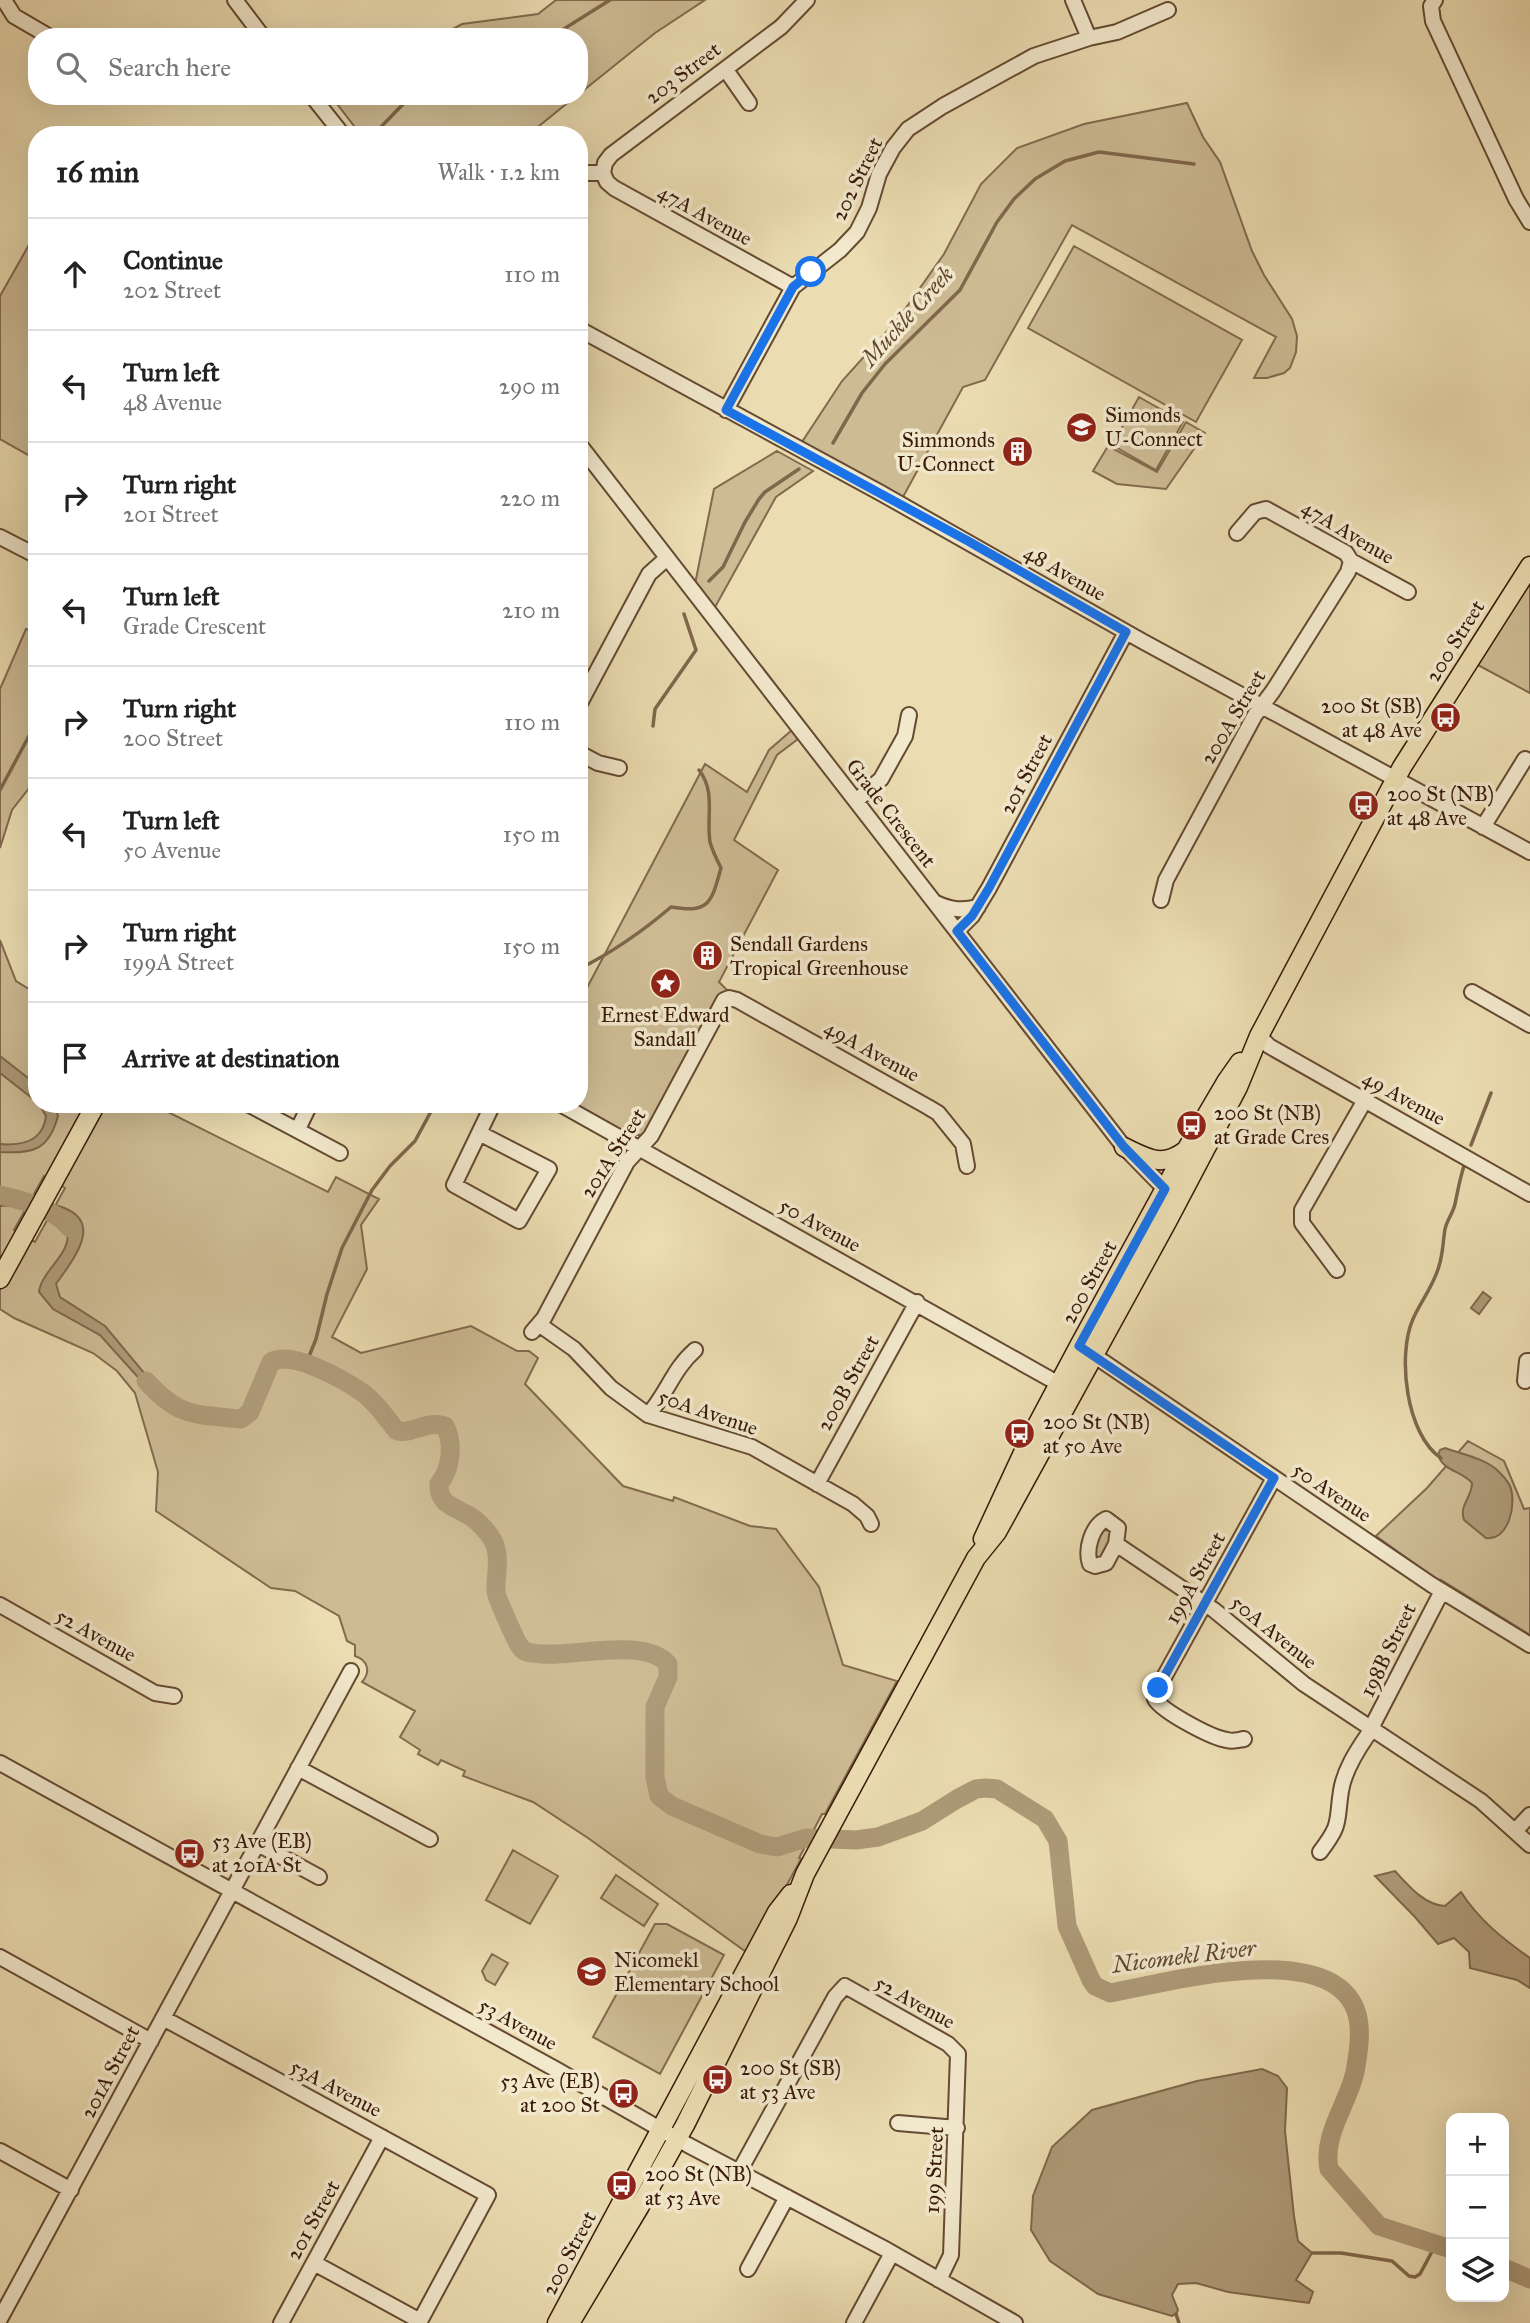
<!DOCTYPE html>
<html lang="en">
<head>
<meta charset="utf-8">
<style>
  :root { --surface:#fff; --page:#f2f2f2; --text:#222; --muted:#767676; --line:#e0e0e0 }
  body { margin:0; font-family:"IM FELL Great Primer",serif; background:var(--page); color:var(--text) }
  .controls { position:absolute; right:21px; bottom:21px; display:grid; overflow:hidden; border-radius:14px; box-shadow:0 7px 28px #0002 }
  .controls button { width:63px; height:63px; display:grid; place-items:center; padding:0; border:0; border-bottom:2px solid var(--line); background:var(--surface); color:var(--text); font:35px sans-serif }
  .stop { position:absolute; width:21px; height:21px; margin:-16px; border:5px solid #1a73e8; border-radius:50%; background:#fff }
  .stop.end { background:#1a73e8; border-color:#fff; box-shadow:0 2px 7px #0008 }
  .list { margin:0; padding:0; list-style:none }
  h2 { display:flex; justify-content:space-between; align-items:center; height:91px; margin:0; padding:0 28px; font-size:30px }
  h2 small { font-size:23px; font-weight:400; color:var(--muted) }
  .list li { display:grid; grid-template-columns:46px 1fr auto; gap:21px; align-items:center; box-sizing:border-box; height:112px; padding:0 28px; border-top:2px solid var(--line) }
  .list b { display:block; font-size:26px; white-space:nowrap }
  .list p { margin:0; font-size:23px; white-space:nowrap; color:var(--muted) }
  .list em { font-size:23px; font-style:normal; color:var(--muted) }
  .icon { flex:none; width:38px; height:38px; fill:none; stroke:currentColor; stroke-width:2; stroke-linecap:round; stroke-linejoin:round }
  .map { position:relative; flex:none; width:1530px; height:2323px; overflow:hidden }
  .search { position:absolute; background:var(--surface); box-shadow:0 7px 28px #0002; left:28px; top:28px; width:560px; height:77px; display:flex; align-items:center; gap:18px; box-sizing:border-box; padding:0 24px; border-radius:28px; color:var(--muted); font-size:26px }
  .panel { position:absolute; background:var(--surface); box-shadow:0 7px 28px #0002; left:28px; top:126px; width:560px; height:987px; border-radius:28px }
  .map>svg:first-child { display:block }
  .green { fill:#cdbb94; stroke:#826a4e; stroke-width:2 }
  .water { fill:#ae9a78; stroke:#7f674b; stroke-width:2 }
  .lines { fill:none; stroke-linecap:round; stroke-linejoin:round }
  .stream { stroke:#7f674b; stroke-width:3.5 }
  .river { stroke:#ae9a78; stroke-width:19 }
  .minor-casing { stroke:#654a32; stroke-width:18 }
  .major-casing { stroke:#381a08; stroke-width:21 }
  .minor { stroke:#f2e8cc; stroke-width:14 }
  .major { stroke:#ebdcb1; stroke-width:18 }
  .route { stroke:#1a73e8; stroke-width:9 }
  .labels { text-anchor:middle; stroke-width:7; stroke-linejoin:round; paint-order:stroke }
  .street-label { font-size:21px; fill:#381a08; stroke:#f2e8cc }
  .poi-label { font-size:21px; fill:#381a08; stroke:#f2e8cc; text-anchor:start }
  .water-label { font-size:23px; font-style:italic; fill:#61472f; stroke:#f2e8cc }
</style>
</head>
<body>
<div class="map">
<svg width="1530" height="2323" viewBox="0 0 1530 2323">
  <rect width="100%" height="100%" fill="#ebdcb1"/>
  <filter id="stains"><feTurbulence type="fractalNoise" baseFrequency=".00286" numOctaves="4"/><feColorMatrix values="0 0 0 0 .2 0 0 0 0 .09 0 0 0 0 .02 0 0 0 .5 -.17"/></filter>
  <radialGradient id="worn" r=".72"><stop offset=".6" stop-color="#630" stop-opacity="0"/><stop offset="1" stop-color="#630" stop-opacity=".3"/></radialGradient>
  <path class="green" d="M556,0H705L655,33L579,94V37H438L462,24L538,14Z
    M331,96H576L528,135H361Z
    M1187,103L1203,137L1220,162L1252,251L1264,275L1292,319L1297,336L1296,352L1290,368L1284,373L1267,378H1254L1276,337L1072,225L985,380L963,387L903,497L802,442L842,381L898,319L944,254L981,184L1017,148L1084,124Z
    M37,238V460L0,439V296L30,243Z
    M1074,246L1242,340L1196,422L1028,328Z
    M1139,397L1183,422L1156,470L1112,445Z
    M1186,422L1205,433L1166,489L1117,484L1093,471L1108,446L1157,472Z
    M777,451L813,471L776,497L714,609L695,584L714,489Z
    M1530,581V693L1478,665Z
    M26,629L37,632V778L12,810L0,848V689Z
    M792,730L798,739L777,755L734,840L778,870L719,982L729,992L717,999L649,1129L644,1135H631L576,1104H579V1003L705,764L747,792L769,750Z
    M0,940L16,981L37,994V1104H90L50,1179L44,1176L14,1230L20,1234L0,1269Z
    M102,1104H152L328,1192L336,1177L379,1199L361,1225L367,1269L332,1337L361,1353L471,1326L517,1351H529L538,1358L525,1384L623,1486L673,1501L674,1497L750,1526L776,1529L819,1587L843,1665L897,1681L825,1814H822L799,1858L801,1859L749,1954L588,1838L533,1802L463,1776L465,1771L441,1760L438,1765L418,1754L420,1750L400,1737L415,1711L362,1682C371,1672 368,1660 355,1656V1645L347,1641L339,1616L295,1591L271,1588L156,1511L158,1472L135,1393L117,1371L93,1353L14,1318L0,1309V1290L29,1239L35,1242L65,1188L59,1184Z
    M1468,1441L1504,1461L1524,1509L1530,1508V1635L1441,1580L1436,1579L1376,1536L1427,1488Z
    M1108,1527L1114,1535L1101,1558L1098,1559L1094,1557L1100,1528Z
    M513,1850L558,1876L530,1924L486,1900Z
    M616,1875L658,1904L644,1926L601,1898Z
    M655,1924H667L724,1955L660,2074L593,2037Z
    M492,1954L508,1963L495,1985L486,1980L482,1971Z"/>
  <path class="water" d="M0,1056L37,1085V1102L0,1073Z
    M39,1104H54L58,1116C49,1150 33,1154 0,1152V1144C22,1146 43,1141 46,1116Z
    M0,1187L33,1196L26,1208L17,1205L0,1206Z
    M55,1205C107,1218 75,1257 56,1284L60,1297L105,1326L165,1398L163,1405L100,1335L53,1309L39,1292C41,1266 95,1239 49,1217Z
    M1483,1292L1491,1298L1479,1314L1471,1308Z
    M1445,1448C1462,1454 1488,1459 1500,1473C1503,1476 1508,1482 1510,1486C1517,1503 1509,1541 1486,1538L1464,1520C1459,1504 1472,1498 1472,1483C1462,1471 1443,1471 1438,1455L1440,1450Z
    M1395,1871C1408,1885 1424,1905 1445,1906L1461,1892C1479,1920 1503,1939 1530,1958V1988L1517,1980L1470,1968L1469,1952L1454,1938L1438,1944L1415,1917L1375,1876Z
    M1262,2069L1278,2076L1287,2088L1285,2131L1294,2216L1298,2241L1312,2253L1296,2280L1313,2292L1309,2303L1228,2292L1196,2283L1178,2284L1172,2295L1178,2310L1176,2314L1172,2316L1098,2294L1050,2261L1031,2230L1033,2196L1052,2147L1092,2110L1197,2081Z"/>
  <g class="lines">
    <path class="stream" d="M551,37L610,0
      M375,133L411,96
      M833,443L862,393L885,364L960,290L997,222L1014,199L1035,179L1065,161L1099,152L1194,164
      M709,581L723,567L745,522L759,499L765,492L799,469
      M653,726L655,709L696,650L684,614
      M0,790L37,721
      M579,969C613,952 643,931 671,907C708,913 711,905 721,868C717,860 712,850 710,842C706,816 716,792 699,770
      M1471,1145L1491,1093
      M306,1364L316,1339L327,1294L342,1248L372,1190L390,1166L415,1141L435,1104
      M1441,1458C1406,1435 1397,1355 1413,1319C1421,1301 1434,1285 1439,1266C1443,1254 1443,1241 1445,1229C1447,1220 1453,1213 1455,1204C1458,1190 1460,1177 1465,1163
      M1312,2253H1341L1392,2261L1409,2276L1415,2277L1420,2274L1436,2244
      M1176,2314L1179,2323"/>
    <path class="river" d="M0,1195C25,1201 53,1208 70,1228
      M146,1381C180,1418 194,1414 241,1419L250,1412L271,1362C291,1349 346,1381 363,1393C377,1403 386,1418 397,1431C414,1434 427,1420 445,1426C454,1444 451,1469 439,1484C438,1505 455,1507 470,1516C479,1522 494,1537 496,1549C500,1563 495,1577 496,1592C496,1596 516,1641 519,1645C522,1650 527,1653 533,1653C567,1660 643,1635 668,1664V1677L655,1707V1777L659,1796L672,1806L760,1844L777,1847L806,1838L856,1840L878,1837L922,1821L957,1799L976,1789L986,1788L997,1789L1045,1819L1058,1841L1067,1926L1091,1980L1095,1986L1110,1993C1165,1983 1334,1936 1357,2014C1362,2032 1358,2054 1355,2072C1348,2104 1322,2135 1329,2169L1379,2226L1451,2249
      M1504,2268L1530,2279"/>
    <defs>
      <path id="minor" d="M4,0L14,16L50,37
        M235,0L263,37
        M1073,0L1089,38
        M1435,0L1431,6L1433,21L1516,199L1530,222
        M726,70L749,103
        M312,96L343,135
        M586,173H603
        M603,173L605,163L611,155L781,27L807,0
        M603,173L607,182L614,188L793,287
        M579,329L879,492L1142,641L1530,852
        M726,410L793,287L840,250L857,232L869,208L879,174L893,148L908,129L943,106L1034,56L1089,38L1117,32L1168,10
        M579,444L1124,1147L1165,1189L1173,1194
        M1237,533L1255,512L1266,509L1346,553L1351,561L1408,592
        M0,537L37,556
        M579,705L649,574L667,558
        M579,753L598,763L619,768
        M856,801L881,779L905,736L909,715
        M1483,827L1525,759
        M1161,900L1166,880L1255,715L1273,691L1348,572L1351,561
        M936,903C951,910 962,911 978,907
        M957,931L972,916L989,888L1126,632
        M1472,992L1530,1025
        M1259,1036L1269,1046L1530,1194
        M248,1104L340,1153
        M560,1104L1059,1384
        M298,1129L310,1104
        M479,1133L549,1169L519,1221L454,1185L493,1104
        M1337,1270L1302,1223V1210L1365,1100
        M540,1325L574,1349L611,1388L648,1415L752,1447L853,1504L867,1516L871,1524
        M532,1332L544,1318L627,1162L651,1136L724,1000L729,998L737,1000L928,1107L938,1113L963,1144L967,1166
        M1086,1350L1432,1585L1530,1645
        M1525,1381L1527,1361H1530
        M648,1415C667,1394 673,1369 695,1350
        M817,1484L917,1302
        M1106,1519L1118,1528L1116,1544L1106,1563L1095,1566L1090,1564C1085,1549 1092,1526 1106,1519Z
        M1116,1544L1214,1610L1304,1684L1481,1801L1530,1845
        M0,1605L155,1693L174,1696
        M1244,1739C1238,1740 1233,1742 1227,1740C1212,1738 1163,1712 1155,1699L1158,1688L1274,1478
        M0,1763L557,2070L688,2145L887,2250L1015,2323
        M298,1768L430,1839
        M1515,1831L1530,1815
        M258,1844L319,1877
        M1320,1852C1342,1823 1336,1823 1341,1791C1344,1771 1356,1752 1367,1736L1442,1591
        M0,1957L151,2041
        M163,2018L488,2195L420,2321L314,2263
        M898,2123L957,2128
        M0,2151L71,2190
        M739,2172L835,1997L845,1986L948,2044L958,2054L951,2255L939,2280
        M748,2269L787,2197
        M0,2319L351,1671
        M281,2323L382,2137
        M854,2323L892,2253"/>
      <path id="major" d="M1124,1147C1148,1159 1163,1168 1186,1150
        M0,1279L96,1104
        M983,1539L1028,1442L1079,1346L1186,1150L1226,1082L1240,1062
        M557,2323L777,1912L791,1894
        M570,2323L640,2206L685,2125L788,1918L805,1874L976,1558L997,1532L1167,1222L1238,1087L1259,1036L1402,767L1530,566"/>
    </defs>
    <use href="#minor" class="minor-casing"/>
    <use href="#major" class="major-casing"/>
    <use href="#minor" class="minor"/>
    <use href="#major" class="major"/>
  </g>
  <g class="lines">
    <path class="route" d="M811,272L793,287L726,410L968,541L1126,632L989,888L972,916L957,931L1124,1147L1165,1189L1079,1346L1274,1478L1158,1688"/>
  </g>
  <defs>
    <symbol id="school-disc" viewBox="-11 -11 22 22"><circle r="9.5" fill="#8f2418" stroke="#f2e8cc"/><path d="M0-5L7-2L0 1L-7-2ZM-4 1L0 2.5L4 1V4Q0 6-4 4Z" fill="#fff"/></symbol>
    <symbol id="building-disc" viewBox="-11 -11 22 22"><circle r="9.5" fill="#8f2418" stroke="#f2e8cc"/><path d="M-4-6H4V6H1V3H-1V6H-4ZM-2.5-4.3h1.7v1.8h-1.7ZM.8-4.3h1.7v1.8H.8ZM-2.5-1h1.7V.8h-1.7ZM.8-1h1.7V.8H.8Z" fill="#fff"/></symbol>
    <symbol id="bus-disc" viewBox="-11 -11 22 22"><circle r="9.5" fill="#8f2418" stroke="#f2e8cc"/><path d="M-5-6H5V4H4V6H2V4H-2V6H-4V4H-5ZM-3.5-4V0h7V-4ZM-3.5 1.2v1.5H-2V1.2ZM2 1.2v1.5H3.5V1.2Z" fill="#fff"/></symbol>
    <symbol id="sight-disc" viewBox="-11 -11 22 22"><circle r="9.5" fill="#8f2418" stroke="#f2e8cc"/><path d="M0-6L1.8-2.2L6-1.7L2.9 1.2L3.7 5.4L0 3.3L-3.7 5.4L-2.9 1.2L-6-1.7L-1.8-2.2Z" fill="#fff"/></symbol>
  </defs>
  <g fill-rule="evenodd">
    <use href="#school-disc" x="1064" y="410" width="35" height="35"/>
    <use href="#building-disc" x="1000" y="434" width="35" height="35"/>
    <use href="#bus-disc" x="1428" y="700" width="35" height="35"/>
    <use href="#bus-disc" x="1346" y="788" width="35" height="35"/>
    <use href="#building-disc" x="690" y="938" width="35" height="35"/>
    <use href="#sight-disc" x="648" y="966" width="35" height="35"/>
    <use href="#bus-disc" x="1174" y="1108" width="35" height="35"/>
    <use href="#bus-disc" x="1002" y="1416" width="35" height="35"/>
    <use href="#bus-disc" x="172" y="1836" width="35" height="35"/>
    <use href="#school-disc" x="574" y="1954" width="35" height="35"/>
    <use href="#bus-disc" x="700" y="2062" width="35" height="35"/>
    <use href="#bus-disc" x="606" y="2076" width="35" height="35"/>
    <use href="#bus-disc" x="604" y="2168" width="35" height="35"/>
  </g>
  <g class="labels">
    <g class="street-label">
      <text transform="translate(683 73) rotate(-37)" y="7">203 Street</text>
      <text transform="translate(857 179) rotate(-64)" y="7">202 Street</text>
      <text transform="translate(705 215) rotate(29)" y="7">47A Avenue</text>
      <text transform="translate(1348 532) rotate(31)" y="7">47A Avenue</text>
      <text transform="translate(1065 573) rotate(30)" y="7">48 Avenue</text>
      <text transform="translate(1455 641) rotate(-58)" y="7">200 Street</text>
      <text transform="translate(1233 717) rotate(-59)" y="7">200A Street</text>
      <text transform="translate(1026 774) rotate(-62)" y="7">201 Street</text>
      <text transform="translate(891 813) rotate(52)" y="7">Grade Crescent</text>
      <text transform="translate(872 1051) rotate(29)" y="7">49A Avenue</text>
      <text transform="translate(1404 1098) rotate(29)" y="7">49 Avenue</text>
      <text transform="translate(613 1153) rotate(-57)" y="7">201A Street</text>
      <text transform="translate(820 1225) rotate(29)" y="7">50 Avenue</text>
      <text transform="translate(1089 1282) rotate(-61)" y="7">200 Street</text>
      <text transform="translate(848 1383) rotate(-61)" y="7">200B Street</text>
      <text transform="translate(708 1412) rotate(19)" y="7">50A Avenue</text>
      <text transform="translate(1332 1492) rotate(34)" y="7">50 Avenue</text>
      <text transform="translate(1195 1578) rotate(-61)" y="7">199A Street</text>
      <text transform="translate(1274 1632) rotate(39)" y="7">50A Avenue</text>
      <text transform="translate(96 1635) rotate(29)" y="7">52 Avenue</text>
      <text transform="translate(1388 1650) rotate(-64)" y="7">198B Street</text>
      <text transform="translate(915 2002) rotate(29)" y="7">52 Avenue</text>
      <text transform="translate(518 2024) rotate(29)" y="7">53 Avenue</text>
      <text transform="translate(110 2072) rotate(-62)" y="7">201A Street</text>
      <text transform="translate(336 2088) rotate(28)" y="7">53A Avenue</text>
      <text transform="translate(934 2170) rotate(-87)" y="7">199 Street</text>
      <text transform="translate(313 2220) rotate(-61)" y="7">201 Street</text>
      <text transform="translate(569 2253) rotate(-62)" y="7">200 Street</text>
    </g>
    <g class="poi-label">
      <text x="1105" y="422">Simonds<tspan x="1105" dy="24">U-Connect</tspan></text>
      <text x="995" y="447" text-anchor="end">Simmonds<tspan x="995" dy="24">U-Connect</tspan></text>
      <text x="1422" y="713" text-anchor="end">200 St (SB)<tspan x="1422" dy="24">at 48 Ave</tspan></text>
      <text x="1387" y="801">200 St (NB)<tspan x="1387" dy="24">at 48 Ave</tspan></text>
      <text x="730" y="951">Sendall Gardens<tspan x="730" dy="24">Tropical Greenhouse</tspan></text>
      <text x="665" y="1022" text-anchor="middle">Ernest Edward<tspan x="665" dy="24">Sandall</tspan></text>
      <text x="1214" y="1120">200 St (NB)<tspan x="1214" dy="24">at Grade Cres</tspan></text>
      <text x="1043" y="1429">200 St (NB)<tspan x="1043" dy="24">at 50 Ave</tspan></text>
      <text x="212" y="1848">53 Ave (EB)<tspan x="212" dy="24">at 201A St</tspan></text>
      <text x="614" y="1967">Nicomekl<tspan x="614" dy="24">Elementary School</tspan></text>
      <text x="740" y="2075">200 St (SB)<tspan x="740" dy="24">at 53 Ave</tspan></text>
      <text x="600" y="2088" text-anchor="end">53 Ave (EB)<tspan x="600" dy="24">at 200 St</tspan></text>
      <text x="645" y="2181">200 St (NB)<tspan x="645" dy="24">at 53 Ave</tspan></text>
    </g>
    <g class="water-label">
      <text transform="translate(907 316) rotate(-48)" y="8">Muckle Creek</text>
      <text transform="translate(1184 1956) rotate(-7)" y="8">Nicomekl River</text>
    </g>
  </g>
  <rect width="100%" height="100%" filter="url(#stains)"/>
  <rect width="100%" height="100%" fill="url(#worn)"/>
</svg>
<div class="controls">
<button>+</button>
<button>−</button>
<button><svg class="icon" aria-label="layers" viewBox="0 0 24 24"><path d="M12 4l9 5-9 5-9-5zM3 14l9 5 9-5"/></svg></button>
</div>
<div class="stop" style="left:811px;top:272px"></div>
<div class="stop end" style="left:1158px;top:1688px"></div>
<div class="search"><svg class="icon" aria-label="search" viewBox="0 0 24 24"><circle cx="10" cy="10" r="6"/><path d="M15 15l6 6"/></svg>Search here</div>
<section class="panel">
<h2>16 min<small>Walk · 1.2 km</small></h2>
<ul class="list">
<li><svg class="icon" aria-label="ahead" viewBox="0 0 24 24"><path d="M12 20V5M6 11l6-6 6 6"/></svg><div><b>Continue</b><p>202 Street</p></div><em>110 m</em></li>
<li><svg class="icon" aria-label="left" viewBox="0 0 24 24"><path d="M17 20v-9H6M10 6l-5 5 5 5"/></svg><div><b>Turn left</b><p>48 Avenue</p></div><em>290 m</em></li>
<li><svg class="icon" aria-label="right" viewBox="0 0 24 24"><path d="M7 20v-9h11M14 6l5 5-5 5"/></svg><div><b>Turn right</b><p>201 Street</p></div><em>220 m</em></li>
<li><svg class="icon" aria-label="left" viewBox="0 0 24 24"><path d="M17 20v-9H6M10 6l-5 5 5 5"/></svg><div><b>Turn left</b><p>Grade Crescent</p></div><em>210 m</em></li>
<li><svg class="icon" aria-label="right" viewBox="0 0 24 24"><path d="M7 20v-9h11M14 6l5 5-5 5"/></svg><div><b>Turn right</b><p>200 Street</p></div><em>110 m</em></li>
<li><svg class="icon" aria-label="left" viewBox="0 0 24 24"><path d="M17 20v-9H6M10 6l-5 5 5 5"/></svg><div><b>Turn left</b><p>50 Avenue</p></div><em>150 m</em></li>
<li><svg class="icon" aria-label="right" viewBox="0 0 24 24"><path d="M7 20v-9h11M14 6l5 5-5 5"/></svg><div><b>Turn right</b><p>199A Street</p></div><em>150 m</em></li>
<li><svg class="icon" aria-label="arrive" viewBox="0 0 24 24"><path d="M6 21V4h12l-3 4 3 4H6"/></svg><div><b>Arrive at destination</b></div></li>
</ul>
</section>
</div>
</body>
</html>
